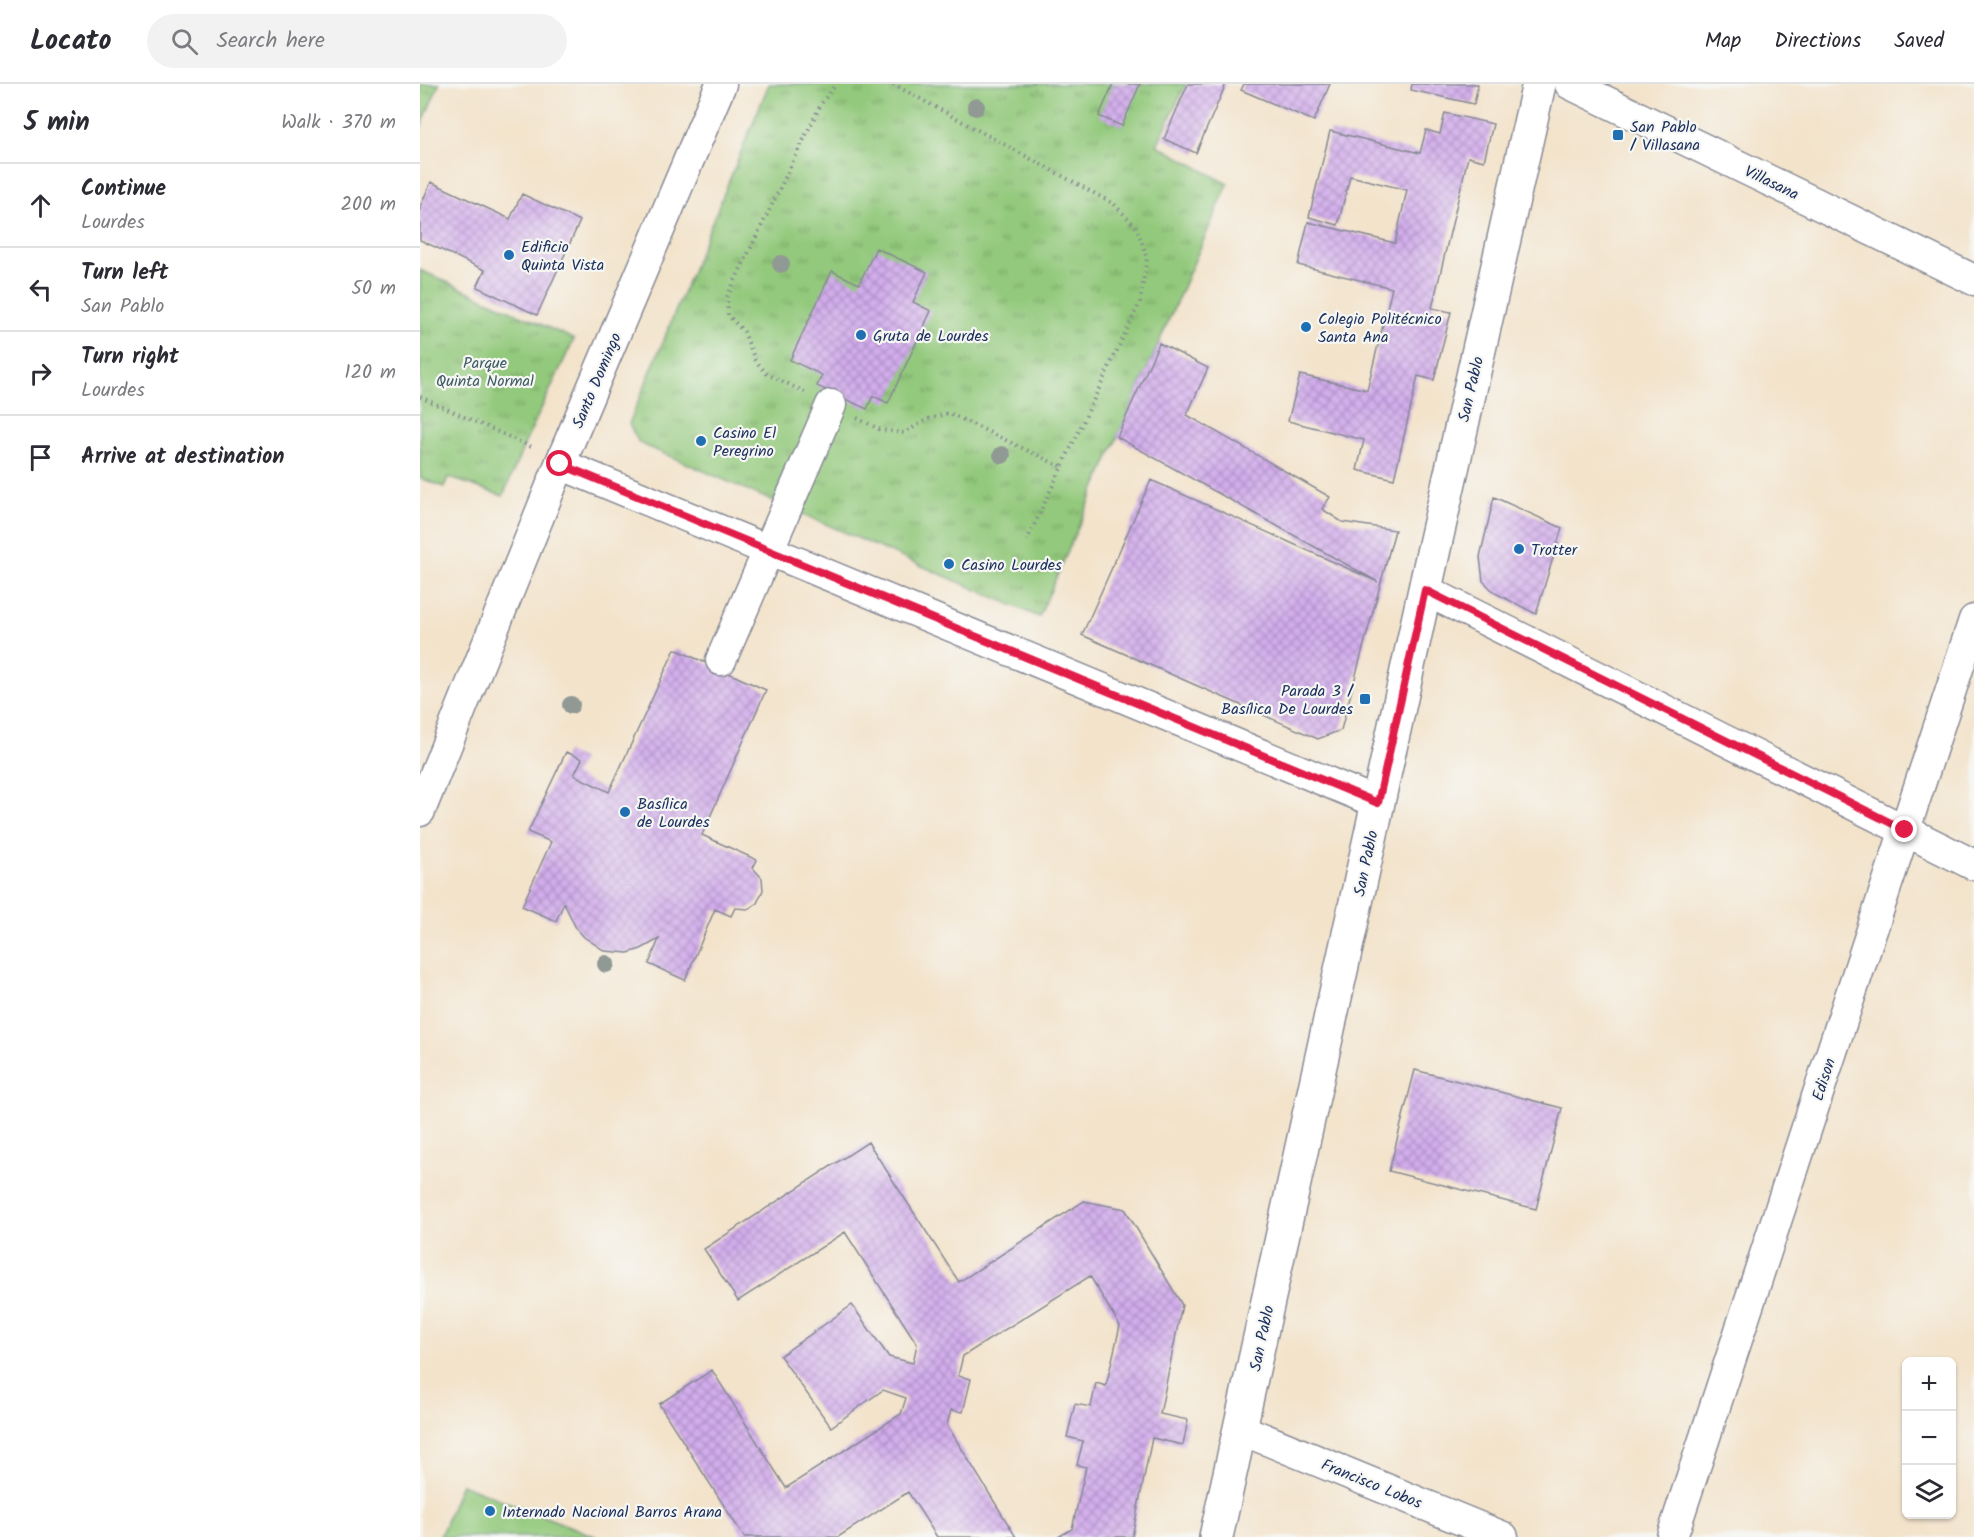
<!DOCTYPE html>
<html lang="en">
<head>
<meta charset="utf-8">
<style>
  :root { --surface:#fff; --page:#f2f2f3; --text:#2b2b33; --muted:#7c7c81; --line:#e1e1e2 }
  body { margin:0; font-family:Kalam,sans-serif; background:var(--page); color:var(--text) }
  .controls { position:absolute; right:18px; bottom:18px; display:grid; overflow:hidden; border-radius:9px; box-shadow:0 2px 4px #0004 }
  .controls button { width:54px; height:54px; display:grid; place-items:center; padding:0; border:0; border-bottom:2px solid var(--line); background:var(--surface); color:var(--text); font:30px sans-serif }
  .stop { position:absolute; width:18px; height:18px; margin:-14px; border:4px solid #e11d48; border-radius:50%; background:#fff }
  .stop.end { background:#e11d48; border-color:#fff; box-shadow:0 2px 6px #0008 }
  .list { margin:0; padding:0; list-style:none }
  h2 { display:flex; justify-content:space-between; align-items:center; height:78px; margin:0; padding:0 24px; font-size:26px }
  h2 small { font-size:20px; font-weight:400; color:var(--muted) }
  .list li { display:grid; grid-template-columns:39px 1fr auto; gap:18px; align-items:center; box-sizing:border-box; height:84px; padding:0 24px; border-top:2px solid var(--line) }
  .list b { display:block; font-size:22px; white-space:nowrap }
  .list p { margin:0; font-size:20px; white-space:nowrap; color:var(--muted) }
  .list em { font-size:20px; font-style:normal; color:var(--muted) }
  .icon { flex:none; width:33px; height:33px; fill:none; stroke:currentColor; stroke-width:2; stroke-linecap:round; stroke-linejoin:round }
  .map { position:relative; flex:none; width:1554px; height:1453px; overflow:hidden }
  header { display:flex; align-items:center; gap:36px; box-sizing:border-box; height:84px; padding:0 30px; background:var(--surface); border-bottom:2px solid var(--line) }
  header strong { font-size:28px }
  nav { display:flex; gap:33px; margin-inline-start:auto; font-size:21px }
  .search { width:420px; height:54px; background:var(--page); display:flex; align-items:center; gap:15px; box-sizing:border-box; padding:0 21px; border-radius:33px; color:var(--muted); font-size:22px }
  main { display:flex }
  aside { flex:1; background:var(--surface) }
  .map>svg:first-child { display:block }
  .grass { fill:#93c97b; stroke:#577c6c; stroke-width:1.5 }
  .park { fill:url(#park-tufts); stroke:#577c6c; stroke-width:1.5 }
  .building { fill:url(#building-cross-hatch) }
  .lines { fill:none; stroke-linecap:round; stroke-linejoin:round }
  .minor-casing { stroke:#878994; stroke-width:33 }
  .major-casing { stroke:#878994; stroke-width:36 }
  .path { stroke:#878994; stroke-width:4; stroke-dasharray:1.5 4.5; stroke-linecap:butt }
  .minor { stroke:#fff; stroke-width:30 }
  .major { stroke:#fff; stroke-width:33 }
  .tree { fill:#909994 }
  .route { stroke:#e11d48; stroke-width:8 }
  .poi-dot { fill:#1f6fb2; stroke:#f6f6f2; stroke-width:2 }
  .labels { text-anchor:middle; stroke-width:4.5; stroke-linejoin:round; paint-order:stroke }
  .poi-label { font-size:16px; fill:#1b2f5e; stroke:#f6f6f2; text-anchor:start }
  .street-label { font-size:16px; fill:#1b2f5e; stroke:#f6f6f2 }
  .park-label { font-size:16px; fill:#3f5d67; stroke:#f6f6f2 }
</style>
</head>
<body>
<header>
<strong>Locato</strong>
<div class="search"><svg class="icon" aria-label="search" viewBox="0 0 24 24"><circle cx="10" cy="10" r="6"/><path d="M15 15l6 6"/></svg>Search here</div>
<nav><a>Map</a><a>Directions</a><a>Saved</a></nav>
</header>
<main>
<aside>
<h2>5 min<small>Walk · 370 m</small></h2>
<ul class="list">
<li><svg class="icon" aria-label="ahead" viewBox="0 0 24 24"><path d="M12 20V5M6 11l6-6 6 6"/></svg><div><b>Continue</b><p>Lourdes</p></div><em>200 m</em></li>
<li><svg class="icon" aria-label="left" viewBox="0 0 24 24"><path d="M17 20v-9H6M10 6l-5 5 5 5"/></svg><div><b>Turn left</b><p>San Pablo</p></div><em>50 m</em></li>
<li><svg class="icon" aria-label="right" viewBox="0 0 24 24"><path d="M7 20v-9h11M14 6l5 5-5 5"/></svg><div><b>Turn right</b><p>Lourdes</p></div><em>120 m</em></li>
<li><svg class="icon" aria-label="arrive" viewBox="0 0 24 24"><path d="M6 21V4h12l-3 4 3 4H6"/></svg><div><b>Arrive at destination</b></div></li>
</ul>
</aside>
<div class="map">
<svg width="1554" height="1453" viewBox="0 0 1554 1453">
  <defs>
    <pattern id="park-tufts" width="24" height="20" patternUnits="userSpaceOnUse" patternTransform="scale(1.5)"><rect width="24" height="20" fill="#93c97b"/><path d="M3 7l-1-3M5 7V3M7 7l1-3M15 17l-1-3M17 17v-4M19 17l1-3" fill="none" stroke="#77a468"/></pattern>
    <pattern id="building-cross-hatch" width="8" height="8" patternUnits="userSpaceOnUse" patternTransform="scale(1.5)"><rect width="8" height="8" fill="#d3adec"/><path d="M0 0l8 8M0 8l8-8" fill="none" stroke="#aa8dc2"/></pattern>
  </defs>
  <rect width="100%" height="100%" fill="#f6f6f2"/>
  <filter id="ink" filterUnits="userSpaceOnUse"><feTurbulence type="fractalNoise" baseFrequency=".0167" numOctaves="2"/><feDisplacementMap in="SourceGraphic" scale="12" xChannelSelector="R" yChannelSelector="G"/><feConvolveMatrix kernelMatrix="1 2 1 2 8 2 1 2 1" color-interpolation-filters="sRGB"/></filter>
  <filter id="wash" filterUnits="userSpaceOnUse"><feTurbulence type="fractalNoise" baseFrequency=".008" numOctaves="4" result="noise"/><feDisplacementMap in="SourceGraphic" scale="24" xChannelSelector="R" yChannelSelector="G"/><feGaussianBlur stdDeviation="1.35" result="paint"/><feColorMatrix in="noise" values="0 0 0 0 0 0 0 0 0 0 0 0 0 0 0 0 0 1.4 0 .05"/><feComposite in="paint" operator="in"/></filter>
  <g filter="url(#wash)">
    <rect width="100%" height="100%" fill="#f3e3cb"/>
    <path class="grass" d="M41,1400L177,1453H20Z"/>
    <path class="park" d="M0,0H19L0,45Z
      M349,0H766L737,61L808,100L619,533L219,359L209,340Z
      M0,186L154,255L105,359L83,412L28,393L24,403L0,394Z"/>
    <g id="blocks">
      <path class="building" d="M693,0H720L702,42L679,32Z
        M768,0H806L776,69L744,55Z
        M824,0H910L894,37L821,6Z
        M992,0H1058L1054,20L991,6Z
        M1025,29L1073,40L1064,77L1048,73L1012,224L1031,228L1014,296L998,292L974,395L937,386L944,356L868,337L880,291L947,306L972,204L878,181L888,138L975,159L987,106L930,92L918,141L889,133L910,47L1000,69L1006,46L1020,50Z
        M11,98L90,135L102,110L160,137L117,231L57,203L65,186L0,156V123Z
        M456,164L507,188L493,218L511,227L468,319L453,312L447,325L397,302L402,291L370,276L412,187L439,200Z
        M739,259L788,284L767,331L910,413L902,425L922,438L975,446L921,646L898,655L662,551L731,396L958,498L697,353Z
        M1074,413L1142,444L1116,530L1075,509L1063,497L1060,473Z
        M255,565L346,606L282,751L337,776L333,784L342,794L343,806L337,819L328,825L315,824L311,832L295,825L265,896L229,880L239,855L221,865L208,869L185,867L164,853L156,844L144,819L136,837L102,822L131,758L108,748L146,668L162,675L154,691L189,708Z
        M995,986L1142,1024L1116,1125L969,1087Z
        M448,1058L539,1198L664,1117L705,1125L762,1221L740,1330L768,1336L763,1361L732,1354L712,1453H638L652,1445L666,1383L657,1381L663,1357L647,1353L655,1320L671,1323L676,1299L686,1302L700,1242L670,1192L543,1272L538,1292L551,1295L543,1328L531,1326L527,1341L596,1453H517L488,1408L418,1453H324L239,1320L292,1286L366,1404L481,1330L486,1314L463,1306L411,1343L360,1272L432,1221L469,1273L493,1279L497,1260L425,1148L318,1217L284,1165Z"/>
    </g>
  </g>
  <g filter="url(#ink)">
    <use href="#blocks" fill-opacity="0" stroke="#878994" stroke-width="1.5"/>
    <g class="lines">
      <defs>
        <path id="minor" d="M1150,0L1554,196
          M140,380L958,719
          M1005,506L1554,781
          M301,576L411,321
          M0,727L140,380L301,0
          M820,1345L1083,1453
          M1252,1453L1554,536"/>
        <path id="major" d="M796,1453L1011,478L1119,0"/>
      </defs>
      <use href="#minor" class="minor-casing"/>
      <use href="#major" class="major-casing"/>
      <path class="path" d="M473,0L694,120L717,144L727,174L720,218L607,456
        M385,308L347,290L335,276L324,248L308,231L307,213L401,20L416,0
        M0,313L114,364
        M437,334L461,346L484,349L508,335L529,329L642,383"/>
      <use href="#minor" class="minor"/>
      <use href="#major" class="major"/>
    </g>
    <g class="tree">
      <circle cx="556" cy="23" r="9"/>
      <circle cx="361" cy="180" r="9"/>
      <circle cx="582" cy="371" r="9"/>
      <circle cx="151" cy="621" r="9"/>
      <circle cx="186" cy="880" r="9"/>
    </g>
  </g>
  <g class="lines" filter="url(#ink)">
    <path class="route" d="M140,380L958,719L1005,506L1485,746"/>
  </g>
  <g class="poi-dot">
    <rect x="1192" y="45" width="12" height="12" rx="3"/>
    <circle cx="89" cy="171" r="6"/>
    <circle cx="886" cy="243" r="6"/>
    <circle cx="441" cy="251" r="6"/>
    <circle cx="281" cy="357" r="6"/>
    <circle cx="1099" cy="465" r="6"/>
    <circle cx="529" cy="480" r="6"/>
    <rect x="939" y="609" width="12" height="12" rx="3"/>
    <circle cx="205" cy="728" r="6"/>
    <circle cx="70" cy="1427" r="6"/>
  </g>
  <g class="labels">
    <g class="poi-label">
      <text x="1210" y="48">San Pablo<tspan x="1210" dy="18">/ Villasana</tspan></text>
      <text x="101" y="168">Edificio<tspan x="101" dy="18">Quinta Vista</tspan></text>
      <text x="898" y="240">Colegio Politécnico<tspan x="898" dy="18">Santa Ana</tspan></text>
      <text x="453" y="257">Gruta de Lourdes</text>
      <text x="293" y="354">Casino El<tspan x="293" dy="18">Peregrino</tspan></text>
      <text x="1111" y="471">Trotter</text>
      <text x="541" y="486">Casino Lourdes</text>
      <text x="933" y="612" text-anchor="end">Parada 3 /<tspan x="933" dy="18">Basílica De Lourdes</tspan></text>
      <text x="217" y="725">Basílica<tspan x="217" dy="18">de Lourdes</tspan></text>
      <text x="82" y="1433">Internado Nacional Barros Arana</text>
    </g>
    <g class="street-label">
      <text transform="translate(1352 98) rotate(26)" y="6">Villasana</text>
      <text transform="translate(176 296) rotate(-67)" y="6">Santo Domingo</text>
      <text transform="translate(1050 305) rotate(-77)" y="6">San Pablo</text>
      <text transform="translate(945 779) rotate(-78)" y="6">San Pablo</text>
      <text transform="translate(1403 995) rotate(-72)" y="6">Edison</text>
      <text transform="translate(841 1254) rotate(-78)" y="6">San Pablo</text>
      <text transform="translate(952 1399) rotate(22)" y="6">Francisco Lobos</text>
    </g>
    <g class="park-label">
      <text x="65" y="284">Parque<tspan x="65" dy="18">Quinta Normal</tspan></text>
    </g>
  </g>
</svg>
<div class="controls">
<button>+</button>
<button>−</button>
<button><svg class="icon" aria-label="layers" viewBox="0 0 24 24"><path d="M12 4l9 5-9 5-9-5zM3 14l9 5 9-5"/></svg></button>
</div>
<div class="stop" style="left:140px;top:380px"></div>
<div class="stop end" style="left:1485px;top:746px"></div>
</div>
</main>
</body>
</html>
